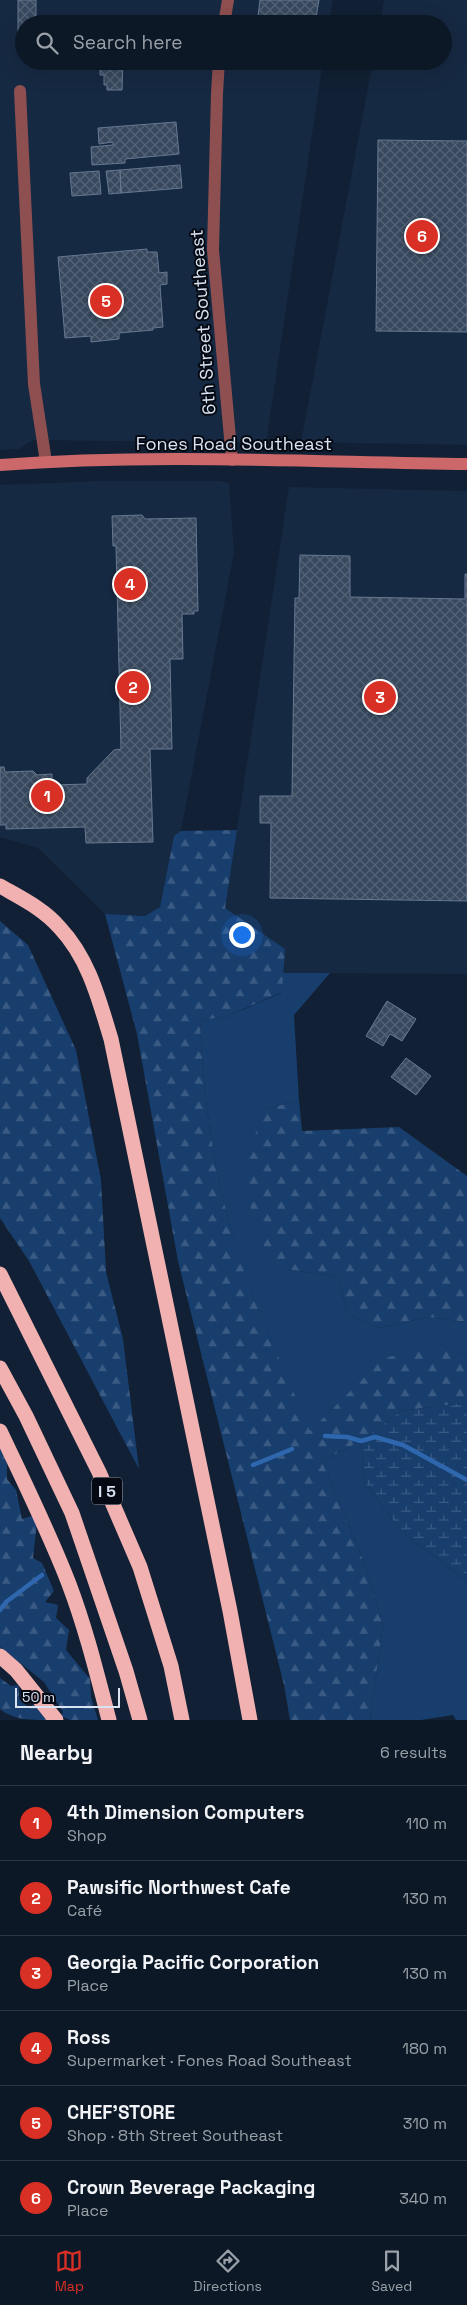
<!DOCTYPE html>
<html lang="en">
<head>
<meta charset="utf-8">
<style>
  :root { --surface:#0d1827; --page:#1b2533; --text:#f1f3f6; --muted:#9aa0a7; --line:#2d3744; --accent:#d93025 }
  body { margin:0; font-family:"Space Grotesk",sans-serif; background:var(--page); color:var(--text) }
  .scale { position:absolute; left:15px; bottom:12px; width:105px; box-sizing:border-box; padding-left:5px; border:2px solid #d9e3f1; border-top:0; font-size:14px; line-height:18px; white-space:nowrap; color:#d9e3f1; -webkit-text-stroke:4px #040912; paint-order:stroke }
  .you { position:absolute; left:241px; top:934px; width:18px; height:18px; margin:-12px; border:4px solid #fff; border-radius:50%; background:#1a73e8; box-shadow:0 0 0 8px #1a73e833 }
  .badge { display:grid; place-items:center; width:32px; height:32px; border-radius:50%; background:var(--accent); color:#fff; font-size:16px; font-weight:700 }
  .pin { position:absolute; translate:-50% -50%; border:2px solid #fff; box-shadow:0 1px 5px #0006 }
  .list { margin:0; padding:0; list-style:none }
  h2 { display:flex; justify-content:space-between; align-items:center; height:65px; margin:0; padding:0 20px; font-size:21px }
  h2 small { font-size:16px; font-weight:400; color:var(--muted) }
  .list li { display:grid; grid-template-columns:32px 1fr auto; gap:15px; align-items:center; box-sizing:border-box; height:75px; padding:0 20px; border-top:1px solid var(--line) }
  .list b { display:block; font-size:19px; white-space:nowrap }
  .list p { margin:0; font-size:16px; white-space:nowrap; color:var(--muted) }
  .list em { font-size:16px; font-style:normal; color:var(--muted) }
  .icon { flex:none; width:28px; height:28px; fill:none; stroke:currentColor; stroke-width:2; stroke-linecap:round; stroke-linejoin:round }
  .map { position:relative; flex:none; width:467px; height:1720px; overflow:hidden }
  .search { position:absolute; background:var(--surface); box-shadow:0 5px 20px #0002; left:15px; right:15px; top:15px; height:55px; display:flex; align-items:center; gap:12px; box-sizing:border-box; padding:0 18px; border-radius:28px; color:var(--muted); font-size:19px }
  .sheet { height:515px; background:var(--surface) }
  nav { display:flex; justify-content:space-around; align-items:center; box-sizing:border-box; height:70px; border-top:1px solid var(--line); background:var(--surface); font-size:14px; color:var(--muted) }
  nav a { display:grid; justify-items:center; gap:2px }
  nav .on { color:var(--accent) }
  .map>svg:first-child { display:block }
  .built { fill:#162942 }
  .green { fill:#183e6e }
  .forest { fill:url(#forest-firs) }
  .wetland { fill:url(#wetland-marsh) }
  .lines { fill:none; stroke-linecap:round; stroke-linejoin:round }
  .stream { stroke:#2e67ae; stroke-width:4.5 }
  .building { fill:url(#building-cross-hatch); stroke:#667991 }
  .street { stroke:#8e4f50; stroke-width:12 }
  .secondary { stroke:#cc686a; stroke-width:12 }
  .highway { stroke:#f1b1b0; stroke-width:15 }
  .labels { text-anchor:middle; stroke-width:4; stroke-linejoin:round; paint-order:stroke }
  .shield { fill:#040912; stroke:#99a2ae; stroke-width:1 }
  .shield-label { font-size:16px; font-weight:bold; fill:#d9e3f1 }
  .street-label { font-size:18px; fill:#d9e3f1; stroke:#040912 }
</style>
</head>
<body>
<div class="map">
<svg width="467" height="1720" viewBox="0 0 467 1720">
  <defs>
    <pattern id="forest-firs" width="22" height="20" patternUnits="userSpaceOnUse" patternTransform="scale(1.25)"><rect width="22" height="20" fill="#183e6e"/><path d="M5 1l3.5 6h-7zM16 11l3.5 6h-7z" fill="#395a83"/></pattern>
    <pattern id="wetland-marsh" width="20" height="14" patternUnits="userSpaceOnUse" patternTransform="scale(1.25)"><rect width="20" height="14" fill="#183e6e"/><path d="M1 5h8M5 5V1M11 12h8M15 12V8" fill="none" stroke="#395a83"/></pattern>
    <pattern id="building-cross-hatch" width="8" height="8" patternUnits="userSpaceOnUse" patternTransform="scale(1.25)"><rect width="8" height="8" fill="#38495f"/><path d="M0 0l8 8M0 8l8-8" fill="none" stroke="#546376"/></pattern>
  </defs>
  <rect width="100%" height="100%" fill="#112034"/>
  <path class="built" d="M0,0H333L329,24H24V61H323L266,443L33,440L19,449L0,450Z
    M384,0H467V445L301,442L373,61H443V24H380Z
    M99,481H219L229,483L234,553L181,831L174,836L160,907L145,916L105,914L38,848L0,837V485Z
    M289,487L467,491V974L283,973L284,949L225,908Z"/>
  <path class="green" d="M283,973H330L294,1015L299,1100L267,1109L286,1269L339,1277L347,1313L379,1328L428,1317L467,1322V1355L441,1345L333,1408L310,1432C288,1378 263,1324 244,1270C216,1190 203,1103 200,1020L226,1017L281,993Z
    M361,1441L365,1483L402,1532L467,1581V1720H456L453,1715L421,1720H370L383,1625L366,1567L322,1461Z"/>
  <path class="forest" d="M237,830L225,908L285,949L282,992L226,1017L200,1020C203,1103 216,1190 244,1269C263,1324 288,1377 310,1431L384,1358L442,1345L467,1355V1405L463,1403L401,1411L361,1441L322,1461L366,1567L383,1625L370,1720H290L284,1685L178,1261L137,1034L105,914L145,916L160,907L174,836L181,831Z
    M0,921L28,945L76,1050L101,1180L106,1272L123,1339L139,1469L29,1261L0,1218Z
    M299,1100L302,1131L399,1127L467,1176V1322L428,1317L379,1328L347,1313L339,1277L286,1269L269,1260L248,1200L246,1153L267,1109Z
    M0,1446L7,1464V1479L16,1490L22,1519L32,1516L37,1522L33,1558L42,1563L54,1591L45,1602L58,1605L56,1618L69,1630L66,1650L90,1679L91,1697L98,1720H70L61,1716L63,1712L44,1682L0,1647Z
    M0,1678L11,1686L19,1685V1699L28,1707L37,1704L48,1720C31,1720 13,1720 0,1709Z"/>
  <path class="wetland" d="M463,1403L467,1405V1581L402,1532L365,1483L361,1441L401,1411Z"/>
  <g class="lines">
    <path class="stream" d="M325,1436L347,1437L361,1441L375,1437L403,1445L467,1480
      M253,1465L292,1449
      M0,1610L6,1602L42,1575"/>
  </g>
  <path class="building" d="M18,0H36V24H24V40H18Z
    M260,0H319L315,24H257Z
    M100,61H123L122,90H107V85H104V75H100Z
    M176,122L179,154L125,159V163L92,165L91,147L113,145V142L99,144L98,128Z
    M378,140L467,141V332L376,331Z
    M180,165L182,188L121,193L120,170Z
    M120,170L121,193L109,194L106,171Z
    M99,171L101,194L72,196L70,173Z
    M147,249V252H157L159,273L167,272V284L160,285L163,327L153,328V330L119,333V339L91,342V336L65,338L58,257Z
    M142,515L145,519L196,518L198,611H194V614H182L183,659H170L172,749H150L153,842L86,843L85,827L6,829V825H0V767H4L5,772L33,771L37,775L52,774V785L87,784V778L114,750L121,749L116,546H113L112,516Z
    M300,555L350,556V597L465,599V574H467V901L270,898L271,823H260V796H292L295,598H299Z
    M387,1001L416,1019L402,1041L390,1034L383,1046L366,1036Z
    M406,1058L431,1076L416,1095L391,1077Z"/>
  <g class="lines">
    <path class="street" d="M224,24L228,0
      M219,61L217,93L213,250L232,460
      M20,91L34,384L46,462"/>
    <path class="secondary" d="M0,465C155,453 312,462 467,464"/>
    <path class="highway" d="M0,886C21,898 44,909 60,928C89,959 99,1000 111,1039L230,1611L250,1720
      M0,1274L99,1472L140,1567L171,1666L182,1720
      M0,1368L26,1416L72,1513L126,1671L140,1720
      M0,1431C24,1482 49,1532 69,1584C86,1629 97,1674 109,1720
      M0,1656L16,1670L56,1720"/>
  </g>
  <g class="labels">
    <rect class="shield" x="92" y="1477.5" width="30" height="27" rx="4"/>
    <g class="shield-label">
      <text x="107" y="1497">I 5</text>
    </g>
    <g class="street-label">
      <text transform="translate(203 322) rotate(-94)" y="6">6th Street Southeast</text>
      <text x="234" y="450">Fones Road Southeast</text>
    </g>
  </g>
</svg>
<div class="scale">50 m</div>
<div class="you"></div>
<div class="pin badge" style="left:47px;top:796px">1</div>
<div class="pin badge" style="left:133px;top:687px">2</div>
<div class="pin badge" style="left:380px;top:697px">3</div>
<div class="pin badge" style="left:130px;top:584px">4</div>
<div class="pin badge" style="left:106px;top:301px">5</div>
<div class="pin badge" style="left:422px;top:236px">6</div>
<div class="search"><svg class="icon" aria-label="search" viewBox="0 0 24 24"><circle cx="10" cy="10" r="6"/><path d="M15 15l6 6"/></svg>Search here</div>
</div>
<section class="sheet">
<h2>Nearby<small>6 results</small></h2>
<ul class="list">
<li><span class="badge">1</span><div><b>4th Dimension Computers</b><p>Shop</p></div><em>110 m</em></li>
<li><span class="badge">2</span><div><b>Pawsific Northwest Cafe</b><p>Café</p></div><em>130 m</em></li>
<li><span class="badge">3</span><div><b>Georgia Pacific Corporation</b><p>Place</p></div><em>130 m</em></li>
<li><span class="badge">4</span><div><b>Ross</b><p>Supermarket · Fones Road Southeast</p></div><em>180 m</em></li>
<li><span class="badge">5</span><div><b>CHEF'STORE</b><p>Shop · 8th Street Southeast</p></div><em>310 m</em></li>
<li><span class="badge">6</span><div><b>Crown Beverage Packaging</b><p>Place</p></div><em>340 m</em></li>
</ul>
</section>
<nav>
<a class="on"><svg class="icon" aria-label="map" viewBox="0 0 24 24"><path d="M3 6l6-2 6 2 6-2v14l-6 2-6-2-6 2zM9 4v14M15 6v14"/></svg>Map</a>
<a><svg class="icon" aria-label="directions" viewBox="0 0 24 24"><path d="M12 3l9 9-9 9-9-9zM9 14v-3h6M13 9l2 2-2 2"/></svg>Directions</a>
<a><svg class="icon" aria-label="saved" viewBox="0 0 24 24"><path d="M7 4h10v16l-5-4-5 4z"/></svg>Saved</a>
</nav>
</body>
</html>
